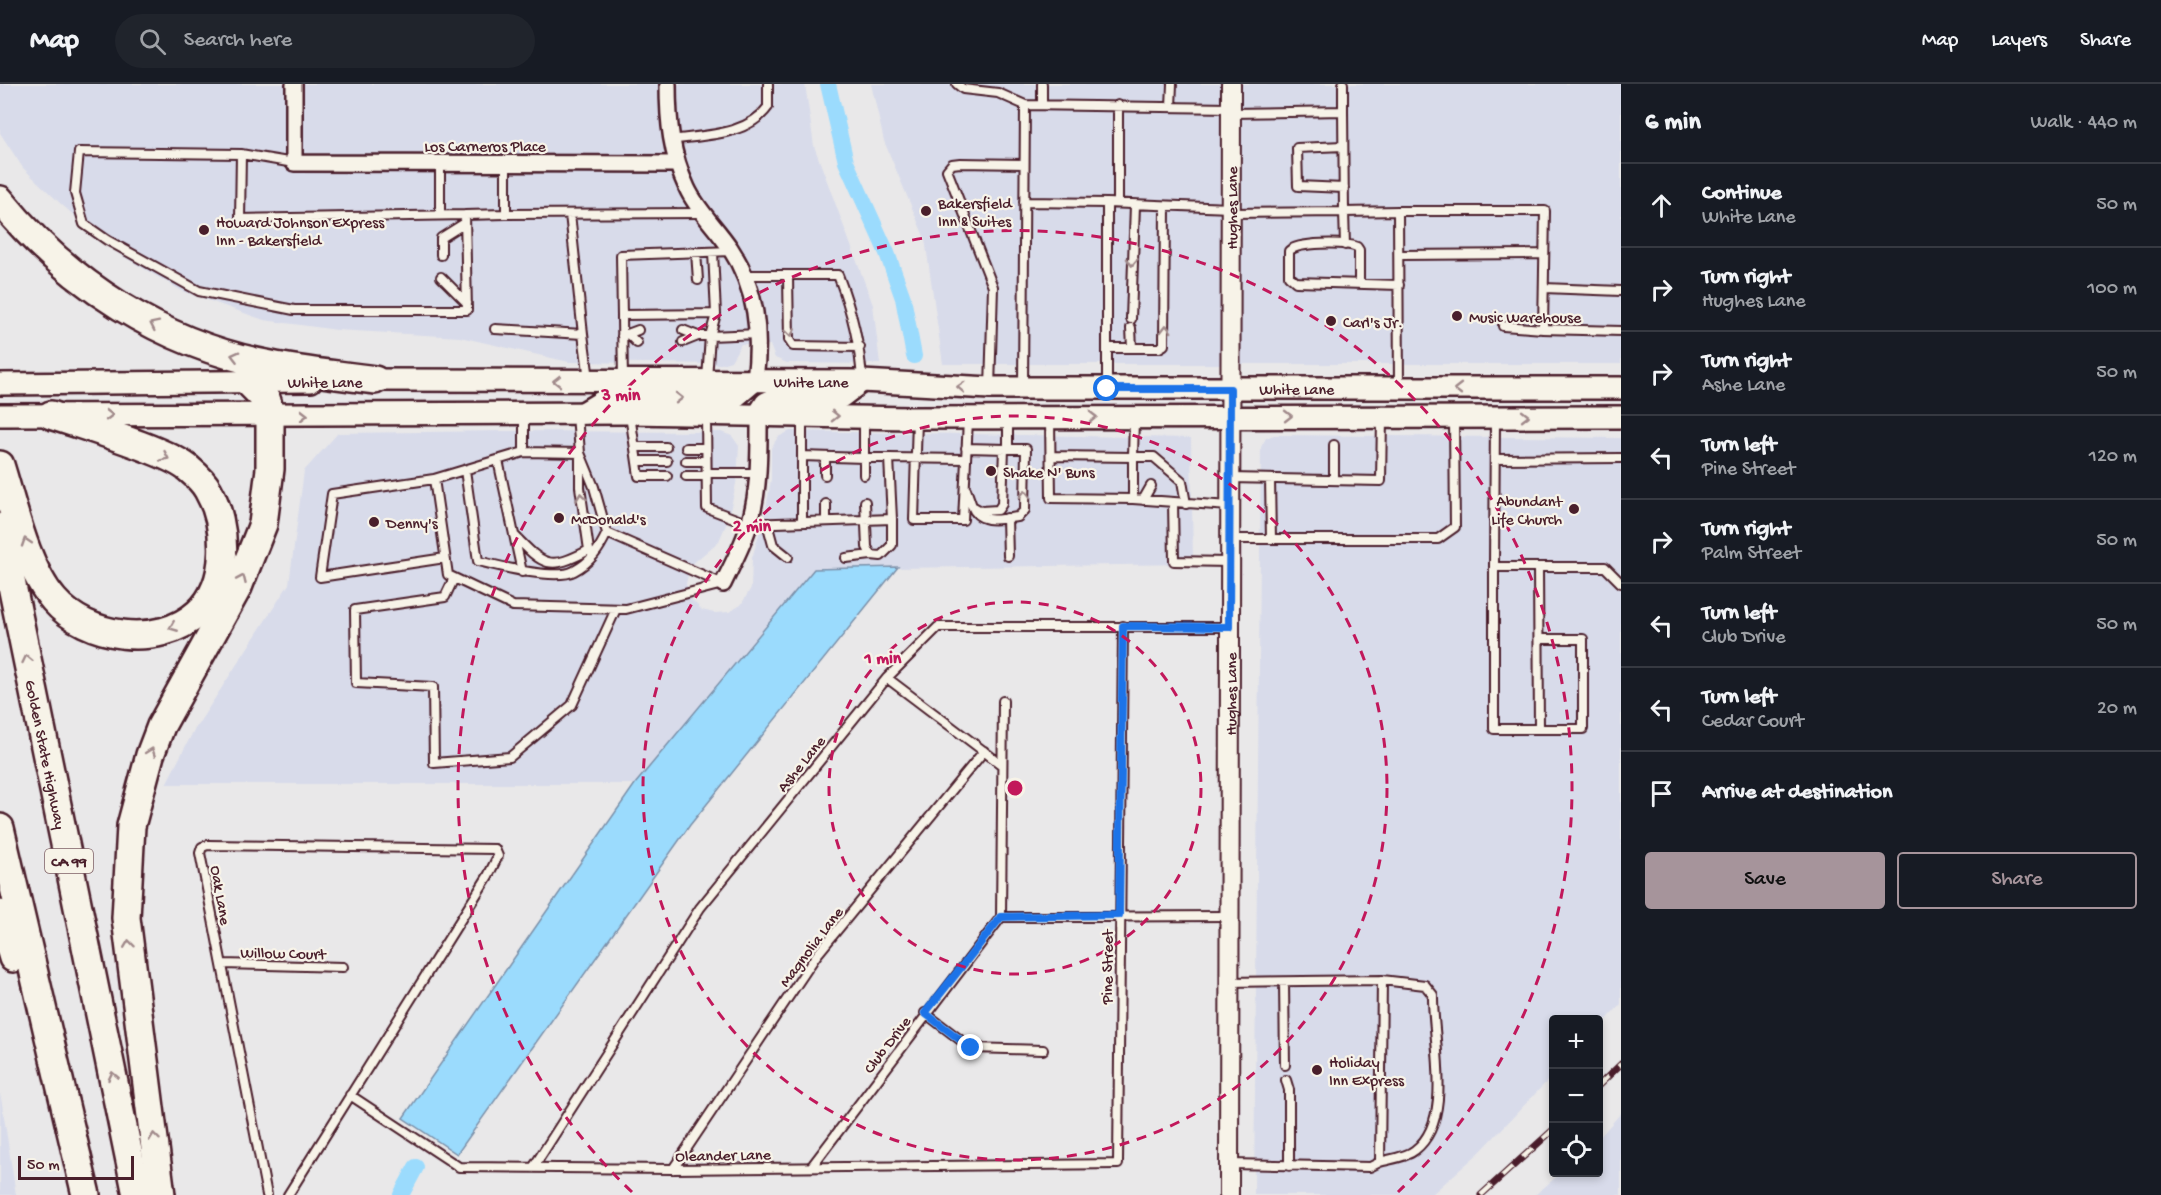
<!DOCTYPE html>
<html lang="en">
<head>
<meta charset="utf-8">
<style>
  :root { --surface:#171b24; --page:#20242c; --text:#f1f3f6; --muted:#9ea1a6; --line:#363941; --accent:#a6949b }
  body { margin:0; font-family:"Gochi Hand",sans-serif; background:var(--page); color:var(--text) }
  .controls { position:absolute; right:18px; bottom:18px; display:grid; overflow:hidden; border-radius:6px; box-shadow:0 3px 9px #0003 }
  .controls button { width:54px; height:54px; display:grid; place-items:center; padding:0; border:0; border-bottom:2px solid var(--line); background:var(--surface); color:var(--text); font:30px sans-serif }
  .scale { position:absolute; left:18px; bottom:15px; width:116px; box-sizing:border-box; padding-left:6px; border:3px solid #4a1f2b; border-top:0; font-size:16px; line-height:21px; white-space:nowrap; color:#4a1f2b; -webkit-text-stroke:4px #f7f3e8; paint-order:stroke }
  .stop { position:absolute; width:18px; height:18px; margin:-14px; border:4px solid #1a73e8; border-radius:50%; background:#fff }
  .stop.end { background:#1a73e8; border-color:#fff; box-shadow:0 2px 6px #0008 }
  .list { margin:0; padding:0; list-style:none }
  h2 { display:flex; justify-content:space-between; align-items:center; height:78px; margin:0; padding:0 24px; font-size:26px }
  h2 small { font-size:20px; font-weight:400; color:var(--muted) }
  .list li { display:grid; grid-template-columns:39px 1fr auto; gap:18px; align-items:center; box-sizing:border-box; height:84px; padding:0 24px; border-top:2px solid var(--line) }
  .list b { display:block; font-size:22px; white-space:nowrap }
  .list p { margin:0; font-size:20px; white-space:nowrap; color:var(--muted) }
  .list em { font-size:20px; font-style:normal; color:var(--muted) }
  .actions { display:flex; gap:12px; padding:18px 24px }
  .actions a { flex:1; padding:14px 0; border:2px solid var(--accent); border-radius:6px; text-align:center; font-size:21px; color:var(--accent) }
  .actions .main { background:var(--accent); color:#111 }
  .icon { flex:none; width:33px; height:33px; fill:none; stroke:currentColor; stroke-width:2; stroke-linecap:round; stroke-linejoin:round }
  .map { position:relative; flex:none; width:1621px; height:1111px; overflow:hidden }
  header { display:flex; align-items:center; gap:36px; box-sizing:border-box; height:84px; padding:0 30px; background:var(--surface); border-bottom:2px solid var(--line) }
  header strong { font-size:28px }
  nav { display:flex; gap:33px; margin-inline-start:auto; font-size:21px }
  .search { width:420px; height:54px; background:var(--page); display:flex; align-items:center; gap:15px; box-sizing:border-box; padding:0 21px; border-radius:33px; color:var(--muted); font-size:22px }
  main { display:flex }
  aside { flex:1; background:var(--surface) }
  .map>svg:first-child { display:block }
  .built { fill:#d8dbea }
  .water { fill:#9bdbfd; stroke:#7b90a9; stroke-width:1.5 }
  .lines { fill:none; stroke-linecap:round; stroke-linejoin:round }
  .canal { stroke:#9bdbfd; stroke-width:16 }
  .service-casing { stroke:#4a1f2b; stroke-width:12 }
  .minor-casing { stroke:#4a1f2b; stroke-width:20 }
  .tertiary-casing { stroke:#4a1f2b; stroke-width:22 }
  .secondary-casing { stroke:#4a1f2b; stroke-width:26 }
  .motorway-casing { stroke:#4a1f2b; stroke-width:32 }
  .service { stroke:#f7f3e8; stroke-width:8 }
  .minor { stroke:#f7f3e8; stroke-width:15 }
  .tertiary { stroke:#f7f3e8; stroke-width:18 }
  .secondary { stroke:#f7f3e8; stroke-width:21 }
  .motorway { stroke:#f7f3e8; stroke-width:27 }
  .rail-casing { stroke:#4a1f2b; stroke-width:7 }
  .rail { stroke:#f7f3e8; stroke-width:4.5; stroke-dasharray:14; stroke-linecap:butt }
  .oneway { stroke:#a0898a }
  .route { stroke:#1a73e8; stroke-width:8 }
  .ring { fill:none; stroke:#c2185b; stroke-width:3; stroke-dasharray:10 8 }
  .poi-dot { fill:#4a1f2b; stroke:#f7f3e8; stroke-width:2 }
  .labels { text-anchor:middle; stroke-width:4.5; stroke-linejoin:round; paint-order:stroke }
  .shield { fill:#f7f3e8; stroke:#7e5f64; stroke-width:1.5 }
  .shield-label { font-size:15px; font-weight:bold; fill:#4a1f2b }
  .street-label { font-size:16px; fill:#4a1f2b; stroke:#f7f3e8 }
  .poi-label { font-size:16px; fill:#4a1f2b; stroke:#f7f3e8; text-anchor:start }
  .centre { fill:#c2185b; stroke:#f7f3e8; stroke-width:3 }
  .ring-label { font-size:18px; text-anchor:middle; font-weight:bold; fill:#c2185b; stroke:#f7f3e8; stroke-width:4.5; stroke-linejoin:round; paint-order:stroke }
</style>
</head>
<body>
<header>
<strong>Map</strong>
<div class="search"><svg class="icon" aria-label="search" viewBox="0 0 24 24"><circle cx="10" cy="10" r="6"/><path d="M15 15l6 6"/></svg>Search here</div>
<nav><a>Map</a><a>Layers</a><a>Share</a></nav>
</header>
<main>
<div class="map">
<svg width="1621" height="1111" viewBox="0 0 1621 1111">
  <rect width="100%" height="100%" fill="#e9e8e9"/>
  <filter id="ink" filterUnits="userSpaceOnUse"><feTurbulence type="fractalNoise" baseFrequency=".0167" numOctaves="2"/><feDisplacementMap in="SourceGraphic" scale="12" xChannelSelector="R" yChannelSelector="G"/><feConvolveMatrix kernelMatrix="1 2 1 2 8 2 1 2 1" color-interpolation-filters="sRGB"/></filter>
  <g filter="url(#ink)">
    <path class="built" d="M0,0H805L814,62L873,221L880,280L787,279L775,274L770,261L741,260L731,277L721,280L569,278L460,253L337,246L264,236L182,207L119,170L61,120L23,84L0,49Z
      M871,0H1621V280H943L925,155L884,57Z
      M505,347L721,348L732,352L739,362L737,395L728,436L719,457L690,482L686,500L691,515L702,526L714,529L729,528L741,521L751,504L752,474L766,426L771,395V364L778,353L790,347L1191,354L1193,480L814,485L635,700H166L193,648L289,500L304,387L338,349Z
      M1274,351L1621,354V920L1599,944L1598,936H1554L1553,991L1480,1068L1431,1111H1254L1261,363L1266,354Z
      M0,1009L2,1020L16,1111H0Z
      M1621,1029V1111H1535L1561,1089L1598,1088L1599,1054Z"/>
    <path class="water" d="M898,483L690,741L457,1070L403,1034L635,700L814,485Z"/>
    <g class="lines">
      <path class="canal" d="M828,0L846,78L887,169L903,214L914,272
        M401,1111L416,1083"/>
      <defs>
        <path id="service" d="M957,0L963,5L998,9L1025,21
          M1042,0V21
          M1343,0V27
          M1118,21V119
          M1171,23L1172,0
          M671,56C703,51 747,52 768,23V0
          M1343,62L1297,64L1298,102L1344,104
          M79,68L241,70L240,135L465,131L467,226H294L199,207L107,156L84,140L75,109Z
          M241,70L294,79
          M440,79V131
          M1024,118L1107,119V303
          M1107,119L1230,124
          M1230,129L1344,128L1343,27L1232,29
          M506,130L703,129
          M570,130L583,250
          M465,131L506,130V79
          M1345,161L1344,128L1398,127
          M696,168L698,196
          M713,168L716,230L710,252L758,250
          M441,171V154L465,139
          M1399,171L1544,170
          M744,191H838C852,227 860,259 862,297
          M788,191L789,256L793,262L860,263
          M441,193L467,219
          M1359,200V166L1357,163C1345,158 1298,158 1289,167V192L1296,198L1399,201
          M1544,204L1621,207
          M622,231L716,230
          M1131,235L1135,121
          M1503,242L1543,245
          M1131,244L1132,264
          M495,245L583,250L589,295
          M683,246L698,252H710L707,295
          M629,251L637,259
          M622,252L638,246
          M683,258L698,252
          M1108,264H1159L1164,261L1165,123
          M623,296L621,171L732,167
          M1023,303L1025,21L1231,24
          M1399,303L1398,127H1545L1543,245L1621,247
          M990,304L993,203L947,86L952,80L960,79L1024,80
          M524,330V368L434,395L448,491L513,522L626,525L723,500
          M630,331L639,392H667
          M706,331L707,424L749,440L892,435L889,374H864V391
          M802,333V372L864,374V334
          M1495,334L1494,483H1605L1621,499
          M917,335L914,436H963L968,336
          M1050,335L1051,414L1133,415L1229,422
          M635,363H666
          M686,364H706
          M966,364L1007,365
          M524,368L580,369L577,331
          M580,369L594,403L607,449L723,500
          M1051,372L1133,373L1134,334
          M825,374V391
          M889,374L966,375
          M1495,375L1621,374
          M498,376L522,488
          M637,377H667
          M686,377H706
          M465,386L478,477C498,482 556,497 574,487C591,478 599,466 607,449
          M707,389H758
          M686,392H706
          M1231,394L1381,397L1382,334
          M434,395L332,410L320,493L445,474
          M1270,395L1271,455
          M1334,396V361
          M966,405L972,422L981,427L998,426L1002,420L1004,365
          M1133,415V373H1154L1182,397L1186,420
          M1143,416L1151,402
          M865,418L867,463L871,471L881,472L892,461V435
          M1173,418L1174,477L1229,478
          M826,420V437
          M972,422C979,441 1001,435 1018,433L1025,426L1026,365H1008V336
          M1007,434L1008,472
          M802,438V372
          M767,439L773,461L788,473
          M514,451C544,482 549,487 589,466L580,403V374
          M1230,455H1438L1455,443L1454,336
          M846,474L871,471
          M1494,483V645H1539L1538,483
          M454,494L445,513L355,526L356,599L433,603L434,679L510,673L572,621L616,525
          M1539,555H1583V645H1539
          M887,594L1002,681
          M1001,833L1228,832
          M222,880L343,883
          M1228,898L1382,896L1380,1078L1370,1083L1230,1080
          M1284,898L1285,981
          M925,929L971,964L1043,966
          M1286,996L1289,1006V1082
          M350,1011L459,1083L673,1085L1118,1080L1123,542
          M1380,1078C1390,1075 1407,1073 1415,1066C1455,1035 1432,955 1433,911L1425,901L1382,896
          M812,1082L1001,833L1003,617
          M533,1084L700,824L887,594L938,543H1229
          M673,1085L816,872L984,667
          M267,1111L200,769L202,763L208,761L495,765L498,772L488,792L288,1111"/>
        <path id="minor" d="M294,0V79L677,80
          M668,0C668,37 671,70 687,104C697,126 716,143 730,164C757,205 761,249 755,296
          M723,500C732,481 743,461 749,441C760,405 759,368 759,330"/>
        <g id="tertiary">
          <path id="s1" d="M1229,1111L1231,0"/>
        </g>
        <g id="secondary">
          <path id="s2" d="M361,296L862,297L990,304H1621"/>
          <path d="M0,300L311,297"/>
          <path d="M583,329L608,314L736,312L755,296"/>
          <path d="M759,330L766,319L775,315L841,313L862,297"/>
          <path d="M0,331L630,329L910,334L1621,333"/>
        </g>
        <g id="motorway">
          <path d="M0,116C68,200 164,261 271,281C306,288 341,291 375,296"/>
          <path d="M0,381C13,422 26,484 54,516C87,554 158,565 198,529C230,500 228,441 208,406C204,399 196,391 190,386C172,368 80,341 51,331"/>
          <path id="s3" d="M0,443L137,1111"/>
          <path d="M0,744L86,1111"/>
          <path d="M0,830L13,874"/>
          <path d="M161,1111L126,834L131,742L150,671L161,642L238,503L263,440L270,385V331L267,317L247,297"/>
        </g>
      </defs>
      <use href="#service" class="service-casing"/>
      <use href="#minor" class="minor-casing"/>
      <use href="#tertiary" class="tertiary-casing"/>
      <use href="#secondary" class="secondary-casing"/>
      <use href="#motorway" class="motorway-casing"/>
      <use href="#service" class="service"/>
      <use href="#minor" class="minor"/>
      <use href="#tertiary" class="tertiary"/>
      <use href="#secondary" class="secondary"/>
      <use href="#motorway" class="motorway"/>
      <defs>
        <path id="rail" d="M1598,1002L1621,980
          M1481,1111L1554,1045"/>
      </defs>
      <use href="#rail" class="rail-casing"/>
      <use href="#rail" class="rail"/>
    </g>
    <defs><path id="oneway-chevron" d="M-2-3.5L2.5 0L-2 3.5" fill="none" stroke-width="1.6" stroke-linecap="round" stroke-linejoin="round" transform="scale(1.5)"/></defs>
    <g class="oneway">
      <use href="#oneway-chevron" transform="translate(1132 178) rotate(93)"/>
      <use href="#oneway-chevron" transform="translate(154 241) rotate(-154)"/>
      <use href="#oneway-chevron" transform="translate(1166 245) rotate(-90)"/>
      <use href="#oneway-chevron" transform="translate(790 249) rotate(82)"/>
      <use href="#oneway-chevron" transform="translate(235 272) rotate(-166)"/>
      <use href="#oneway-chevron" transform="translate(557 297) rotate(-180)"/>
      <use href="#oneway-chevron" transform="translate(961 303) rotate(-177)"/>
      <use href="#oneway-chevron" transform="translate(1458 305) rotate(180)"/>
      <use href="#oneway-chevron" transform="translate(679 314)"/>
      <use href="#oneway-chevron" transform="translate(109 331)"/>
      <use href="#oneway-chevron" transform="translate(304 331)"/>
      <use href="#oneway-chevron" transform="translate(835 332) rotate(1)"/>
      <use href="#oneway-chevron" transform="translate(1288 332)"/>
      <use href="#oneway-chevron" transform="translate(1525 332)"/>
      <use href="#oneway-chevron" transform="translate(1093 333) rotate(-1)"/>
      <use href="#oneway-chevron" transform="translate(165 373) rotate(25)"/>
      <use href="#oneway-chevron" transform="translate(1025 410) rotate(-89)"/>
      <use href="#oneway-chevron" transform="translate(581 413) rotate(-98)"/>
      <use href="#oneway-chevron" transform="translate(26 458) rotate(-108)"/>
      <use href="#oneway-chevron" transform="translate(242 495) rotate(-66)"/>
      <use href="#oneway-chevron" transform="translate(173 543) rotate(158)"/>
      <use href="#oneway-chevron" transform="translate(27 575) rotate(-102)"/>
      <use href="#oneway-chevron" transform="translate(151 668) rotate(-70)"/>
      <use href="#oneway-chevron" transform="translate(129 860) rotate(-97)"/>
      <use href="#oneway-chevron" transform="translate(113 992) rotate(-102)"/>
      <use href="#oneway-chevron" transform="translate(154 1053) rotate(-97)"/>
    </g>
  </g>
  <g class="lines" filter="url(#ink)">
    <path class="route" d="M971,964L925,929L1001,833L1119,831L1123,542L1229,543L1230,305H1107"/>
  </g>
  <g class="ring">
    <circle cx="1015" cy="704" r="186"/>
    <circle cx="1015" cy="704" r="372"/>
    <path d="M632 1108A557 557 0 1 1 1398 1108"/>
  </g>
  <g class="poi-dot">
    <circle cx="926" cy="127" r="6"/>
    <circle cx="204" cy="146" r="6"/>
    <circle cx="1457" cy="232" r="6"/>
    <circle cx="1331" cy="237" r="6"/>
    <circle cx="991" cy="387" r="6"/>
    <circle cx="1574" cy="425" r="6"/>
    <circle cx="559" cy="434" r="6"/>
    <circle cx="374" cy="438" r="6"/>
    <circle cx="1317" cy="986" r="6"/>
  </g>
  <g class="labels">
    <rect class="shield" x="45" y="765" width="48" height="24" rx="4.5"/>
    <g class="shield-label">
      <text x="69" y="782">CA 99</text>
    </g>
    <g class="street-label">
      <text x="485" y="67">Los Carneros Place</text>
      <text dy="6" stroke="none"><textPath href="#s1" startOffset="987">Hughes Lane</textPath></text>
      <text x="325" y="303">White Lane</text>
      <text dy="6" stroke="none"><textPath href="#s2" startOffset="450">White Lane</textPath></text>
      <text dy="6" stroke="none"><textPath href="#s2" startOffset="936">White Lane</textPath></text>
      <text dy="6" stroke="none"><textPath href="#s1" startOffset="501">Hughes Lane</textPath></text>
      <text dy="6" stroke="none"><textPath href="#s3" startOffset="232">Golden State Highway</textPath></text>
      <text transform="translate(800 679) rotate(-51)" y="6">Ashe Lane</text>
      <text transform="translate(222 811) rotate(80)" y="6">Oak Lane</text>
      <text transform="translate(810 862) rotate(-53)" y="6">Magnolia Lane</text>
      <text transform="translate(283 868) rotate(1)" y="6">Willow Court</text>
      <text transform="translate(1106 883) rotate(-90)" y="6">Pine Street</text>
      <text transform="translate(886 960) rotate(-53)" y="6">Club Drive</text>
      <text transform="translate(723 1070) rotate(-1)" y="6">Oleander Lane</text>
    </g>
    <g class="poi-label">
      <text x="938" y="124">Bakersfield<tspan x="938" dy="18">Inn &amp; Suites</tspan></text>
      <text x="216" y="143">Howard Johnson Express<tspan x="216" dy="18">Inn - Bakersfield</tspan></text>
      <text x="1469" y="238">Music Warehouse</text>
      <text x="1343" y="243">Carl's Jr.</text>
      <text x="1003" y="393">Shake N' Buns</text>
      <text x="1562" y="422" text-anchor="end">Abundant<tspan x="1562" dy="18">Life Church</tspan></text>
      <text x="571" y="440">McDonald's</text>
      <text x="386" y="444">Denny's</text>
      <text x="1329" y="983">Holiday<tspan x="1329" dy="18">Inn Express</tspan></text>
    </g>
  </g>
  <circle cx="1015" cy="704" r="9" class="centre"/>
  <g class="ring-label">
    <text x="621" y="316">3 min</text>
    <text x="752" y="447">2 min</text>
    <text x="883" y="579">1 min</text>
  </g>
</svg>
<div class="controls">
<button>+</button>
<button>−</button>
<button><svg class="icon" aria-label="locate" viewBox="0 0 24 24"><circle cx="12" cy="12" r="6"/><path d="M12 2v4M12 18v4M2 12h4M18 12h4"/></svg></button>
</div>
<div class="scale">50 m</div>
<div class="stop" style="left:1107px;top:305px"></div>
<div class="stop end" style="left:971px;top:964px"></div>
</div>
<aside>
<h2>6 min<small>Walk · 440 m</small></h2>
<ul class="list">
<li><svg class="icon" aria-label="ahead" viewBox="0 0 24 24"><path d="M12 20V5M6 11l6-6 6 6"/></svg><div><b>Continue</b><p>White Lane</p></div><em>50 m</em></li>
<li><svg class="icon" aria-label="right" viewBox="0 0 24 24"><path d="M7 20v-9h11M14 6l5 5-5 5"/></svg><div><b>Turn right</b><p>Hughes Lane</p></div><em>100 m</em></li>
<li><svg class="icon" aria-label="right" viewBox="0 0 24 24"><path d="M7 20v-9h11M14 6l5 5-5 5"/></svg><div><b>Turn right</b><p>Ashe Lane</p></div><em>50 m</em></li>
<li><svg class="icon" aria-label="left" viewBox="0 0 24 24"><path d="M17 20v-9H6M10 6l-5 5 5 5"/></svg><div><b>Turn left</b><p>Pine Street</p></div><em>120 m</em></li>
<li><svg class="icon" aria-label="right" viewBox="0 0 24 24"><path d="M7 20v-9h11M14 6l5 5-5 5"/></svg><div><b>Turn right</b><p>Palm Street</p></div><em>50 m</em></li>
<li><svg class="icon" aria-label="left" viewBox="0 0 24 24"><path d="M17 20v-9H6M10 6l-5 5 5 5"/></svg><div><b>Turn left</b><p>Club Drive</p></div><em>50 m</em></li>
<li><svg class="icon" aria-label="left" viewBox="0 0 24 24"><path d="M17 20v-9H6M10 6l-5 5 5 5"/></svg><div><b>Turn left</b><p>Cedar Court</p></div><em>20 m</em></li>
<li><svg class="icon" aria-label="arrive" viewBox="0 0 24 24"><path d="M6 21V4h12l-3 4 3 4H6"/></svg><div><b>Arrive at destination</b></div></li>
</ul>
<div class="actions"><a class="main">Save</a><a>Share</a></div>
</aside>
</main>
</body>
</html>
